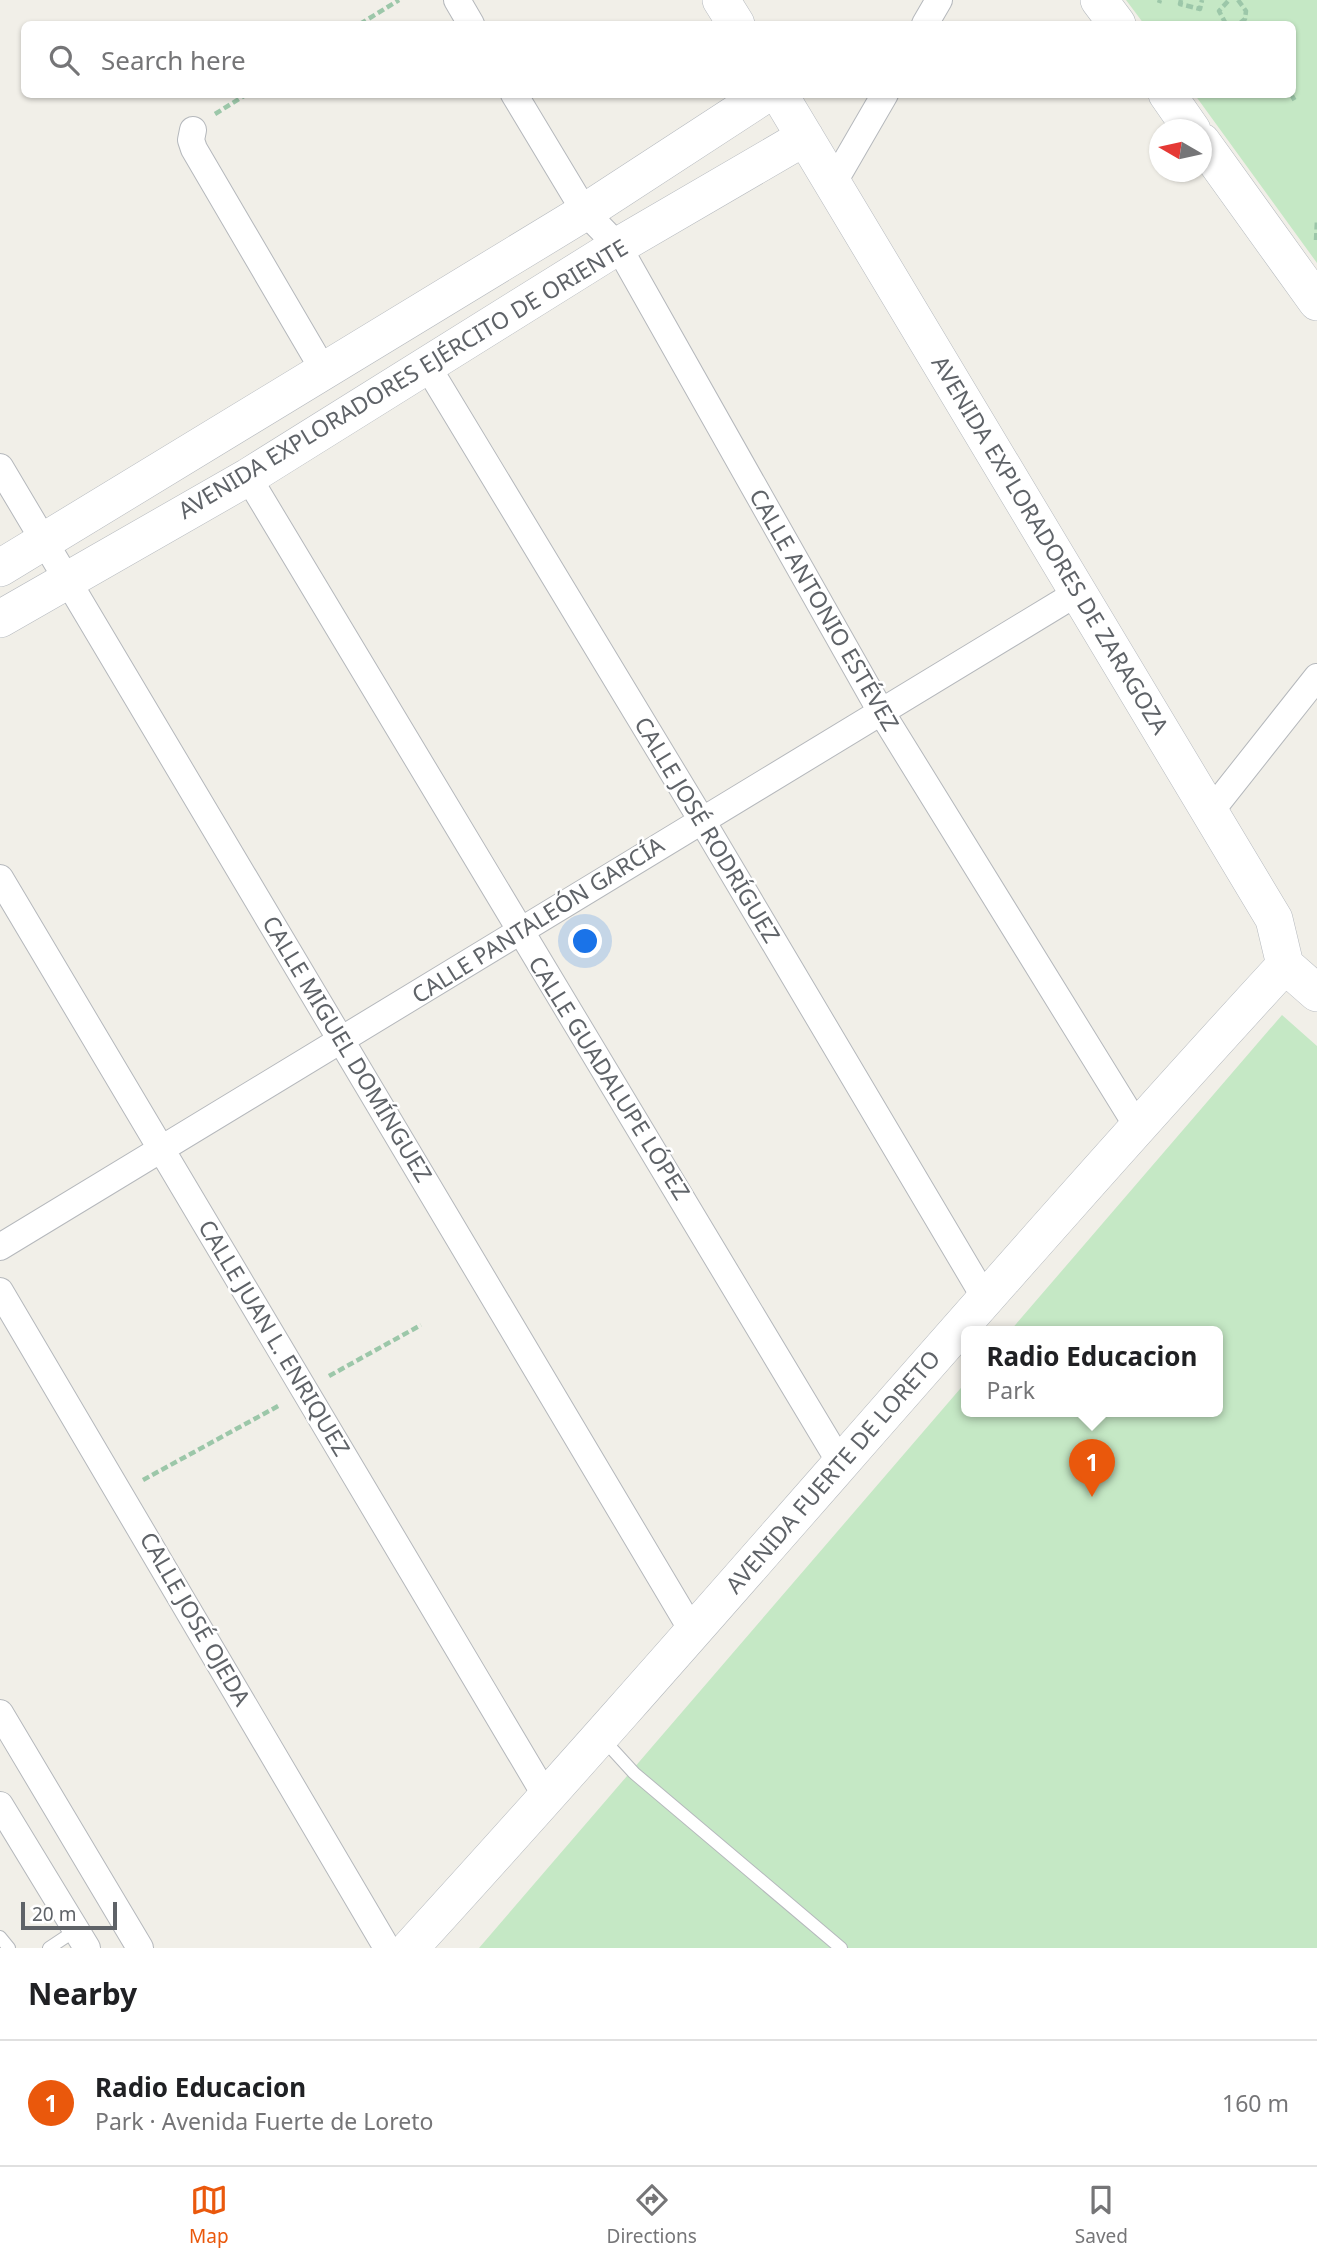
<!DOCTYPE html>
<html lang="en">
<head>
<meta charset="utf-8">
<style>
  :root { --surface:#fff; --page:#f2f2f2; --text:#202124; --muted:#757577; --line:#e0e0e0; --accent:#ea580c }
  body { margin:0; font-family:"Noto Sans",sans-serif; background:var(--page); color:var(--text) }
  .compass { position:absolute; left:1149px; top:119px; width:63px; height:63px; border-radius:50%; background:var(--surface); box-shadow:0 2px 5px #0004; rotate:279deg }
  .scale { position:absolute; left:21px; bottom:18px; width:96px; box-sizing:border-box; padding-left:7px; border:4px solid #5f6368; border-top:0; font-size:19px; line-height:24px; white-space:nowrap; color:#5f6368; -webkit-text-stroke:5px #fff; paint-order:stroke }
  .you { position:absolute; left:586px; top:942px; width:24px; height:24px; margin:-18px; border:5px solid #fff; border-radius:50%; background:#1a73e8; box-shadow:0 0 0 10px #1a73e833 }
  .badge { display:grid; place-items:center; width:46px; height:46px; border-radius:50%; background:var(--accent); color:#fff; font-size:23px; font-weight:700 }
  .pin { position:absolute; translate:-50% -58px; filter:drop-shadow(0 2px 4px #0008) }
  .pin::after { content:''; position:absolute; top:37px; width:24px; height:21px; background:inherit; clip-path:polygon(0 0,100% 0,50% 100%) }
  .popup { position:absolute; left:961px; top:1326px; width:262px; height:91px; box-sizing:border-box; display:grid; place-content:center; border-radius:10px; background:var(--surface); filter:drop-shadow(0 2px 5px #0005); font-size:23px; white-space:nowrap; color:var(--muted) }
  .popup b { font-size:26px; color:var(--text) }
  .popup::after { content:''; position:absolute; left:50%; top:100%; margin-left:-14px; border:14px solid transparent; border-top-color:var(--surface) }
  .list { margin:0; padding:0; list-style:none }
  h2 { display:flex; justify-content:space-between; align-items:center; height:91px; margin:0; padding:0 28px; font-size:30px }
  h2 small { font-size:23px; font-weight:400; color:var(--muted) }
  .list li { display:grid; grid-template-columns:46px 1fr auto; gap:21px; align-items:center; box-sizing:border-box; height:126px; padding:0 28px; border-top:2px solid var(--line) }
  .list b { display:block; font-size:26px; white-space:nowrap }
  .list p { margin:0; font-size:23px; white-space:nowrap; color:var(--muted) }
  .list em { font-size:23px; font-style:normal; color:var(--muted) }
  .icon { flex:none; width:38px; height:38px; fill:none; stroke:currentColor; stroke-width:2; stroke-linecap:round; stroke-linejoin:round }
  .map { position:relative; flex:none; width:1317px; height:1948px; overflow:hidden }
  .search { position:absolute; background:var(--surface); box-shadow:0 2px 5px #0004; left:21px; right:21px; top:21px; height:77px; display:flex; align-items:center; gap:18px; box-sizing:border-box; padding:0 24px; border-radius:10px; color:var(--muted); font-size:26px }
  .sheet { height:217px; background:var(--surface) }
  nav { display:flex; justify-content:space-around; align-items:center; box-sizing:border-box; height:98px; border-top:2px solid var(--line); background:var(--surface); font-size:19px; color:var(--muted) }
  nav a { display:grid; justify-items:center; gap:4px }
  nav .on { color:var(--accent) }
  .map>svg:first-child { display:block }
  .green { fill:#c5e8c5 }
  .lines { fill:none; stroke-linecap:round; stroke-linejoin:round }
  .lane-casing { stroke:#b5b8bc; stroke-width:14 }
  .street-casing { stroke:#b5b8bc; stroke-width:28 }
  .secondary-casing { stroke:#b6babf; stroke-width:38 }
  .path { stroke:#9cc7a9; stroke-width:4.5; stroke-dasharray:7 3.5; stroke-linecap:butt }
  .lane { stroke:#fff; stroke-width:12 }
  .street { stroke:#fff; stroke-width:26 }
  .secondary { stroke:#fff; stroke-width:37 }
  .labels { text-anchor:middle; stroke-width:5; stroke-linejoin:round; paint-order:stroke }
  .street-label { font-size:23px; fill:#5f6368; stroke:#fff }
</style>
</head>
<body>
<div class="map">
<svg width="1317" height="1948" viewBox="0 0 1317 1948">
  <rect width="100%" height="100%" fill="#f1efe8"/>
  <path class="green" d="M1126,0H1317V263L1195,95L1292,94V24H1144Z
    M1282,1015L1317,1046V1948H479L966,1382V1411H1218V1331H1010Z"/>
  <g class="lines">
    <defs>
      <path id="lane" d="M602,1738L634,1773L841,1948
        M0,1937L9,1948
        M49,1948L76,1930"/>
      <path id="street" d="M457,0L471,24
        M925,24L939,0
        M514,94L585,212L618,246L880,710L1137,1126
        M193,130L191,140L194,149L324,371
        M834,182L885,94
        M426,364L701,819L985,1298
        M0,467L693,1632
        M248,477L841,1464
        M1211,811L1317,677
        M0,878L547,1798
        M0,1247L1077,593
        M0,1291L387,1948
        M0,1713L140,1948
        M0,1805L87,1948"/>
      <path id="secondary" d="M721,0L736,24
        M1099,0L1117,24
        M779,94L1274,919L1285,965L1317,993
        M1167,94L1192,130
        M1202,142L1317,302
        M0,568L585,212L766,94
        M0,619L248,477L618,246L805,137
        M410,1948C706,1624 988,1288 1285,965"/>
    </defs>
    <use href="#lane" class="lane-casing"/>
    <use href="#street" class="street-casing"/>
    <use href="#secondary" class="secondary-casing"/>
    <path class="path" d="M1181,0L1180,4L1200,9L1202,0
      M1238,0L1246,11L1245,19L1239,24
      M1159,3L1160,0
      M360,24L399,0
      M1226,24L1219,11L1229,0
      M1291,94L1295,101
      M215,114L247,94
      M1316,240L1317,220
      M329,1376L421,1325
      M143,1480L280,1405"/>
    <use href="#lane" class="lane"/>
    <use href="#street" class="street"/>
    <use href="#secondary" class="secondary"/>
  </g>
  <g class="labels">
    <g class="street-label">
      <text transform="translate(403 379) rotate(-31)" y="8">AVENIDA EXPLORADORES EJÉRCITO DE ORIENTE</text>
      <text transform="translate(1050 545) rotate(59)" y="8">AVENIDA EXPLORADORES DE ZARAGOZA</text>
      <text transform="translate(824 610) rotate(60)" y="8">CALLE ANTONIO ESTÉVEZ</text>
      <text transform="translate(707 830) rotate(59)" y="8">CALLE JOSÉ RODRÍGUEZ</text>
      <text transform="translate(538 920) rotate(-32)" y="8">CALLE PANTALEÓN GARCÍA</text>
      <text transform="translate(347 1049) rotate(59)" y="8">CALLE MIGUEL DOMÍNGUEZ</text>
      <text transform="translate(609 1078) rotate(58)" y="8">CALLE GUADALUPE LÓPEZ</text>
      <text transform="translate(274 1338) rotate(59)" y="8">CALLE JUAN L. ENRIQUEZ</text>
      <text transform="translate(833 1472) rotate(-49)" y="8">AVENIDA FUERTE DE LORETO</text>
      <text transform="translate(195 1619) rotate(60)" y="8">CALLE JOSÉ OJEDA</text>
    </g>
  </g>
</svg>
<svg class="compass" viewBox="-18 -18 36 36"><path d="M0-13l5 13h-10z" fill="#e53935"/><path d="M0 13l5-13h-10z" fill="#757577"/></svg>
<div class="scale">20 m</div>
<div class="you"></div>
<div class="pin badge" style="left:1092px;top:1497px">1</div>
<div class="popup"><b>Radio Educacion</b>Park</div>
<div class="search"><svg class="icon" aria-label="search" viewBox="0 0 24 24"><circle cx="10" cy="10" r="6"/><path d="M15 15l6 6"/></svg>Search here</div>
</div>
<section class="sheet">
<h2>Nearby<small></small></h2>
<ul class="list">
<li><span class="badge">1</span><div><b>Radio Educacion</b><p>Park · Avenida Fuerte de Loreto</p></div><em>160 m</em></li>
</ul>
</section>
<nav>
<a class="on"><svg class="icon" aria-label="map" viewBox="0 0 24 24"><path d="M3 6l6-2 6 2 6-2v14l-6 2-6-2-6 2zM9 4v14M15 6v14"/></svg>Map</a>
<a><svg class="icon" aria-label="directions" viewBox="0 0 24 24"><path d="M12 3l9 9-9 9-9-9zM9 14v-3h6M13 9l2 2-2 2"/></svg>Directions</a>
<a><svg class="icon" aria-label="saved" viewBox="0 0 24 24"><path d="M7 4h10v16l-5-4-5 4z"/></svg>Saved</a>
</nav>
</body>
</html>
